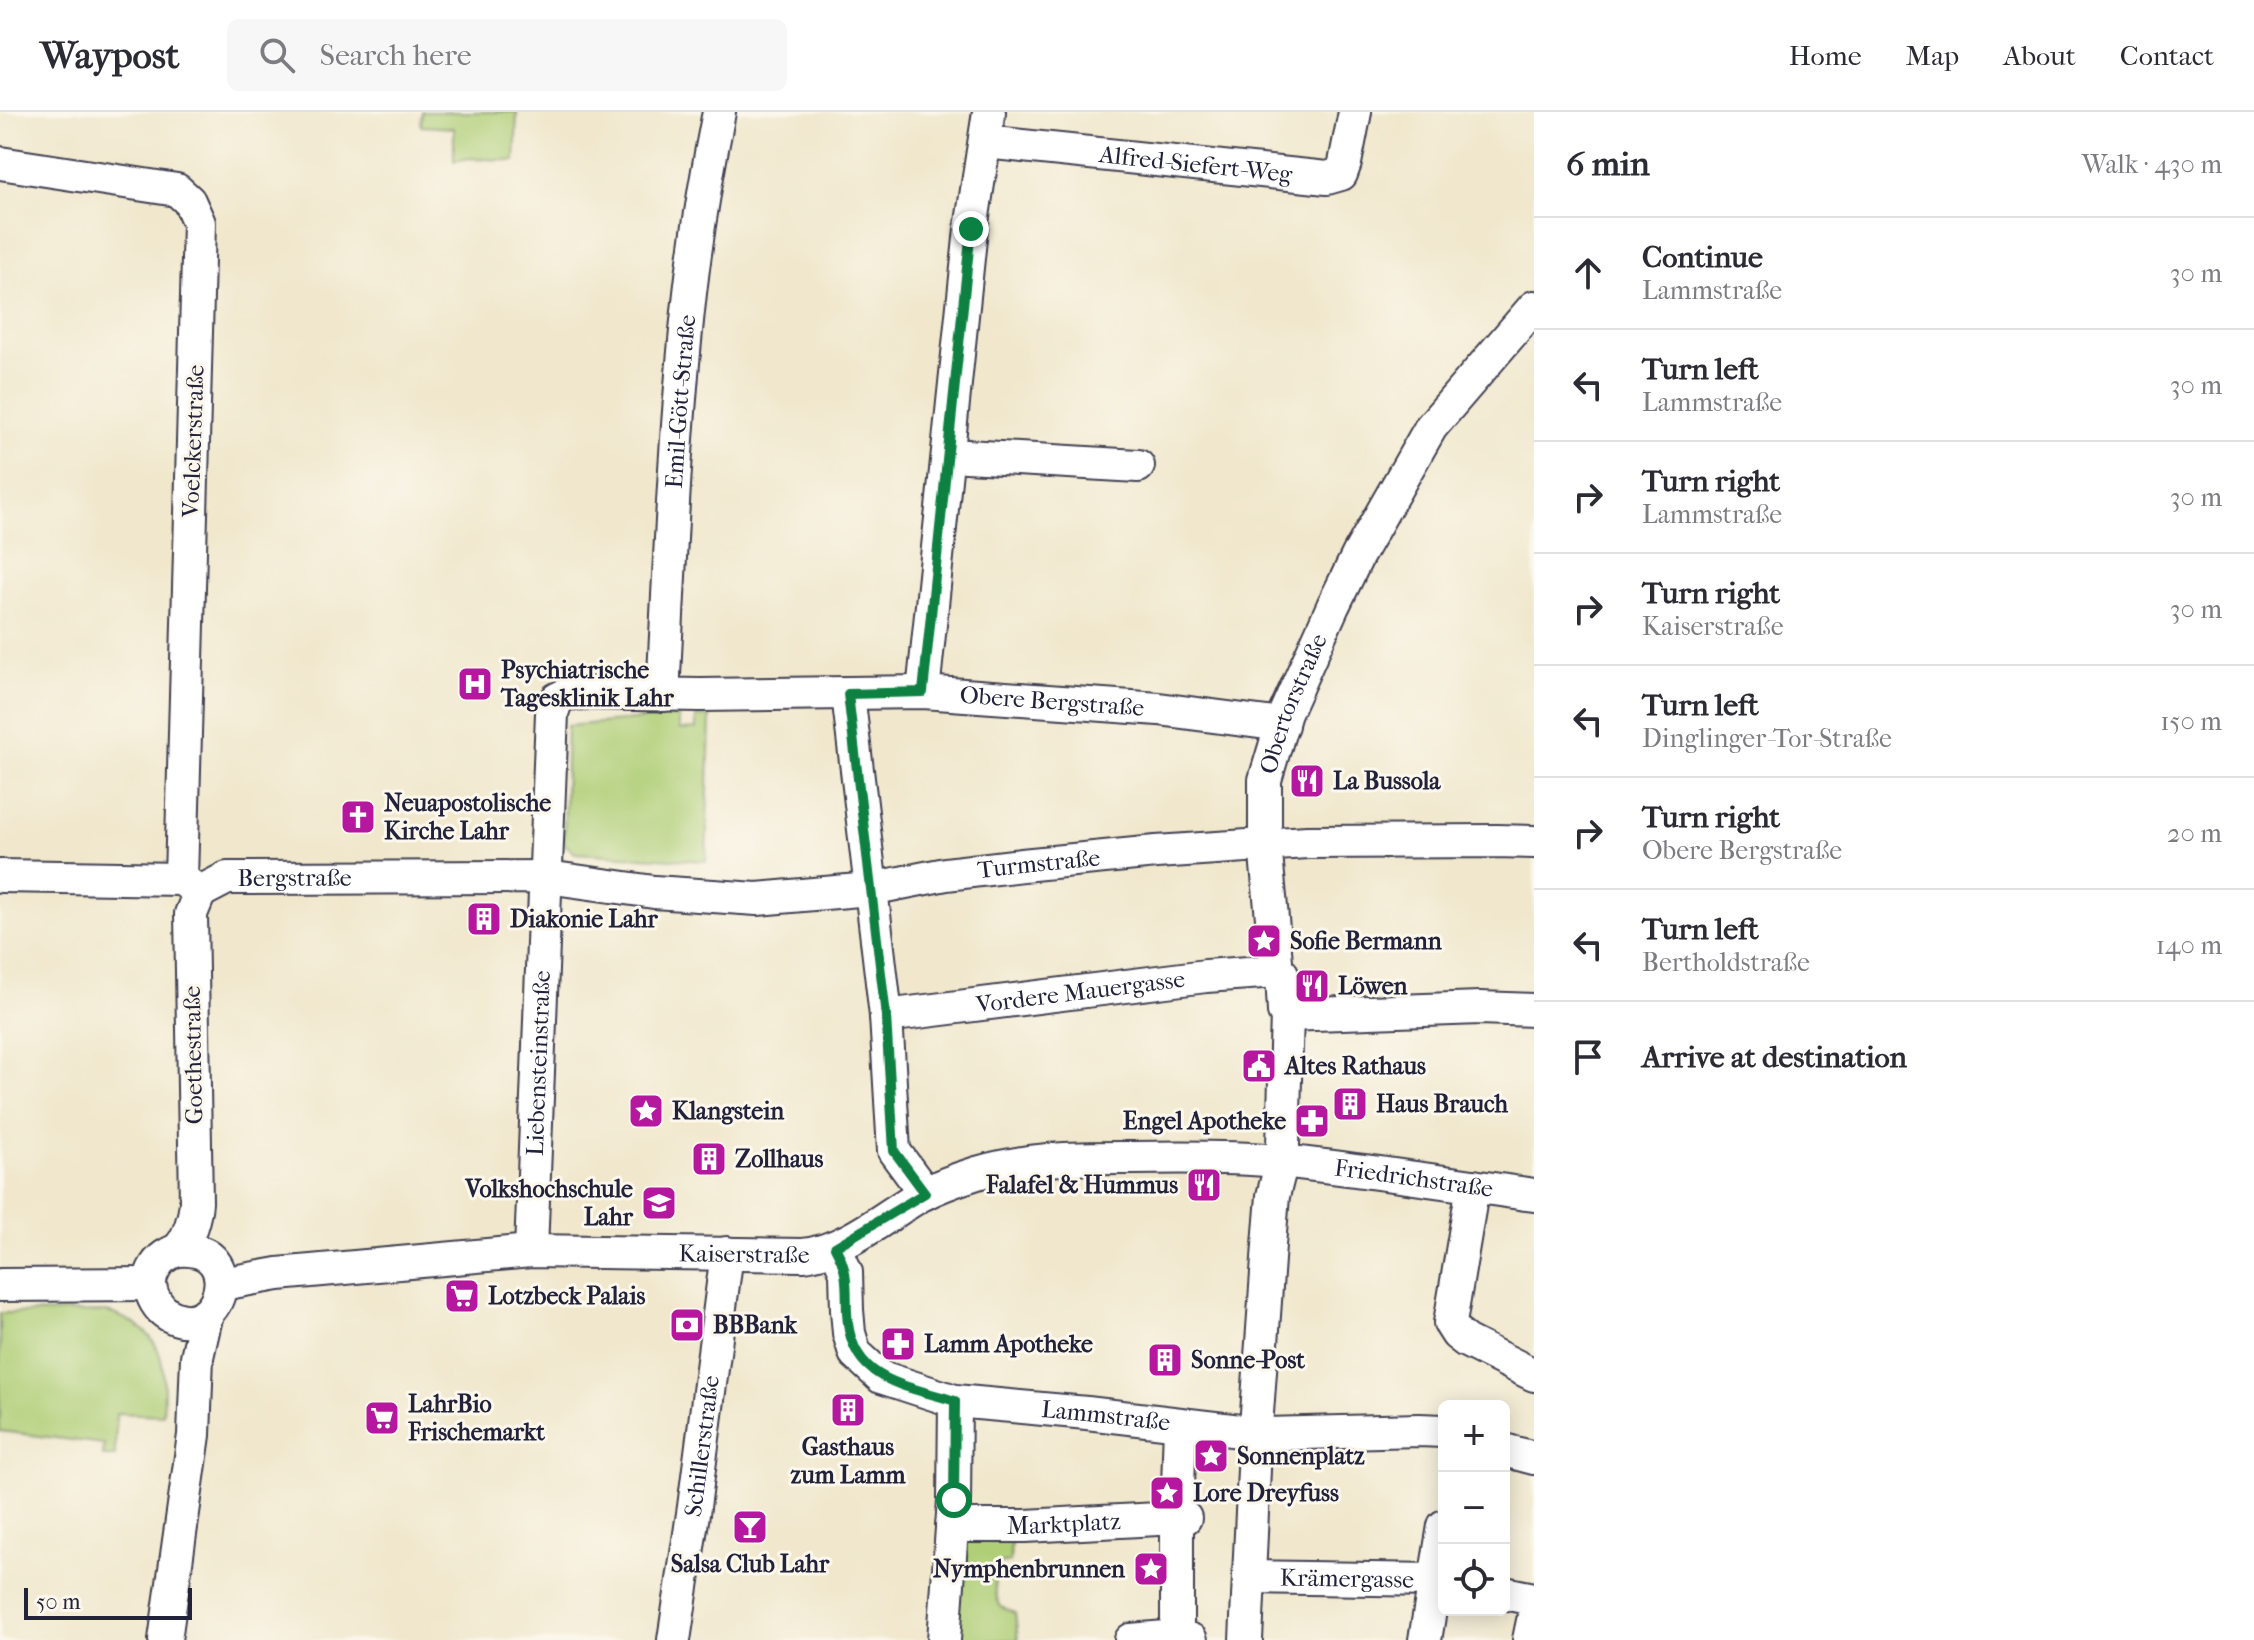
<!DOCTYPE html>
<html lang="en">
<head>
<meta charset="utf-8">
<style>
  :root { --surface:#fff; --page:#f7f7f7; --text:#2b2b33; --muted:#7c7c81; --line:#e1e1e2 }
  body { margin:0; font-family:"IM FELL French Canon",serif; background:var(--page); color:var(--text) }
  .controls { position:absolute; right:24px; bottom:24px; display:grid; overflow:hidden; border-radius:12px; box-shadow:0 4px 20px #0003 }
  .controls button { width:72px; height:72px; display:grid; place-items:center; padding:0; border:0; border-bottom:2px solid var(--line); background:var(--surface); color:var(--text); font:40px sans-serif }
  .scale { position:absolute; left:24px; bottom:20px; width:168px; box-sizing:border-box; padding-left:8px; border:4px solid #22223b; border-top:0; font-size:22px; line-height:28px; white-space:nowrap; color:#22223b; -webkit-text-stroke:6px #fbf7ec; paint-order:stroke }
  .stop { position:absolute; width:24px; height:24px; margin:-18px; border:6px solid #0b8043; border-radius:50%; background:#fff }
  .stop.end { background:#0b8043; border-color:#fff; box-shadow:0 2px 8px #0008 }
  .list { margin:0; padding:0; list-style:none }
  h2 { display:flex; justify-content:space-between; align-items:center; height:104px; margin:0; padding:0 32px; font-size:34px }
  h2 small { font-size:26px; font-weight:400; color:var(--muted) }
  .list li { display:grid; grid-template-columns:52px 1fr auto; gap:24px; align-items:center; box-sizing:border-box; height:112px; padding:0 32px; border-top:2px solid var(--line) }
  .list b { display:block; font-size:30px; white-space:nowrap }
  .list p { margin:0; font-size:26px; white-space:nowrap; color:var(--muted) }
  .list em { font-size:26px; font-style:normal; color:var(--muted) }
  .icon { flex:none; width:44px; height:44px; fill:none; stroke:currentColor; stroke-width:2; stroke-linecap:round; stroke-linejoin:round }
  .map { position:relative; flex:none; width:1534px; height:1528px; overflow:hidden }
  header { display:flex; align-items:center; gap:48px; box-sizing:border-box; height:112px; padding:0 40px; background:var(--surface); border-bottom:2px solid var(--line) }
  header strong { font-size:38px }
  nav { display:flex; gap:44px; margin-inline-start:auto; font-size:28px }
  .search { width:560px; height:72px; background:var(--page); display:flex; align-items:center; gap:20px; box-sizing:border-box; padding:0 28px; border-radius:12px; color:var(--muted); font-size:30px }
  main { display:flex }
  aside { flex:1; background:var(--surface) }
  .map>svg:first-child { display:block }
  .green { fill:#afce76; stroke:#687858; stroke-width:2 }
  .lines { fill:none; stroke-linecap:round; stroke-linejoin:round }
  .minor-casing { stroke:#414051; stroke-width:36 }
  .minor { stroke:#fff; stroke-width:32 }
  .route { stroke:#0b8043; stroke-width:10 }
  .labels { text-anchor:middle; stroke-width:6; stroke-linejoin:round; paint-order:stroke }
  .street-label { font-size:24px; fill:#22223b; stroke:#fbf7ec }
  .poi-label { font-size:24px; font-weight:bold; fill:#22223b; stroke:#fbf7ec; text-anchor:start }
</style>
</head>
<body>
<header>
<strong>Waypost</strong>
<div class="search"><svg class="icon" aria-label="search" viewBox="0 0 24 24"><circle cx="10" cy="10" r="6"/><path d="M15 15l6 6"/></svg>Search here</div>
<nav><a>Home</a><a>Map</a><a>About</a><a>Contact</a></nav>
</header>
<main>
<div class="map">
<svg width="1534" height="1528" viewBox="0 0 1534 1528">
  <rect width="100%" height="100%" fill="#fbf7ec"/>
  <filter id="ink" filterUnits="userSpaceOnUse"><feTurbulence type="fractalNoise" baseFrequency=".0125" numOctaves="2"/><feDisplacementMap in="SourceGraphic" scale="16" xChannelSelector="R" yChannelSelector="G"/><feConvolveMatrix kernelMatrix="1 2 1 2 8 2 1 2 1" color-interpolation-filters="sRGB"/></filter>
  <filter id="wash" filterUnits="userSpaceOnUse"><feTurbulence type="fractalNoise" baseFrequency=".006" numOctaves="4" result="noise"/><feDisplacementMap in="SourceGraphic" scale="32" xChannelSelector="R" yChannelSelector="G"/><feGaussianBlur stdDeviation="1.8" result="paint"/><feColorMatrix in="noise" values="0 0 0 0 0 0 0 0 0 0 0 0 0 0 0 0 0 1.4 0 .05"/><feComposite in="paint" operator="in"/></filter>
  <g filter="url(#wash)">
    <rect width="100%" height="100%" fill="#f0e7cc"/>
    <path class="green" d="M422,0H517L515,49L470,46L454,49V16L421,14Z
      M678,604L680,618L696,617V605L710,604L706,749L575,741L564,731L567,614Z
      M107,1200C165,1218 166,1249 163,1303L116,1301L115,1344H103L104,1332L0,1319V1201Z
      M959,1428L1011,1429L1010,1450L999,1452C992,1466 994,1482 1001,1495L1015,1501L1018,1528H962L954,1520Z"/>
  </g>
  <g filter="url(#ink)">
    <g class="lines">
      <defs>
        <g id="minor">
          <path id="s1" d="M985,30L1327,66L1341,62L1345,51L1355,0"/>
          <path d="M0,51L177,78L189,89L199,111L181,767"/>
          <path d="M949,343L1138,354"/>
          <path d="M923,580L971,117L989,0"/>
          <path d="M848,582L886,904L894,1039L925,1081"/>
          <path id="s2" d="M663,583C670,449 675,314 690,181C697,120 707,60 719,0"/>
          <path d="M0,764L181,767L197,778"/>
          <path id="s3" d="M200,780L227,766L547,765L654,780L757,787L870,777L946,762L1022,753L1156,740L1307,730L1497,729L1534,730"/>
          <path d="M1287,903L1480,896L1534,898"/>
          <path id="s4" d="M886,904L1206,864L1277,859"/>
          <path d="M1473,1074L1450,1211L1457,1222L1466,1229L1534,1263"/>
          <path id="s5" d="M835,1135L846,1160L847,1198L849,1221L855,1241L881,1265L955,1289L1087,1301L1266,1322L1419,1318L1444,1319"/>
          <path d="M179,1138C249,1133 220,1232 169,1203C158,1197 151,1184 150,1172C150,1160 158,1147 169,1142C171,1140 177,1139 179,1136C189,1126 195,1104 196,1090L191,802L200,780"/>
          <path id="s6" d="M531,1139L552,601L557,587L569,581L701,583L923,580L1159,597L1282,613"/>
          <path id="s7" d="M222,1172L278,1162L531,1139L803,1143C847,1138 883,1105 921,1083C936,1075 961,1066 977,1061C1029,1045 1082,1046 1134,1046C1183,1045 1232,1045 1281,1049C1365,1058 1450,1071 1534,1083"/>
          <path d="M0,1173L150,1172"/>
          <path d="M1504,1338L1534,1346"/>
          <path d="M1185,1406H1177V1524L1191,1528"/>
          <path id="s8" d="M952,1414H1025L1177,1406L1180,1313"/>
          <path id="s9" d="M1249,1465L1435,1468L1444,1469"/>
          <path d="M1504,1481L1534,1487"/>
          <path d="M165,1528L194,1323L197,1245L207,1201"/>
          <path id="s10" d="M674,1528L694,1395L727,1141"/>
          <path d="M944,1528L954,1388L955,1289"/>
          <path d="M1131,1528L1177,1524"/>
          <path id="s11" d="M1246,1528L1256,1315L1269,1133L1273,1084L1282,1049L1283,1033L1287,903L1284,900L1282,862L1277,859L1276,849L1265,732V668L1285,601L1333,494L1358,443L1431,315L1534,195"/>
          <path d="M1425,1528L1444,1414"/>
          <path d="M1529,1528L1534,1504"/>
        </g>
      </defs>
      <use href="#minor" class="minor-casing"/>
      <use href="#minor" class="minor"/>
    </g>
  </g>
  <g class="lines" filter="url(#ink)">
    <path class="route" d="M954,1388L955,1289C901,1272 850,1269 847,1201C846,1174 849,1160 835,1135L925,1081L894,1039L886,904L848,582L923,580L971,117"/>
  </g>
  <defs>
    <symbol id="hospital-square" viewBox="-11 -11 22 22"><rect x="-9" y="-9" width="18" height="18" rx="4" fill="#b5179e" stroke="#fbf7ec"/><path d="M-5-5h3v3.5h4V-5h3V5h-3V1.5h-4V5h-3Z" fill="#fff"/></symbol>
    <symbol id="restaurant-square" viewBox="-11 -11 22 22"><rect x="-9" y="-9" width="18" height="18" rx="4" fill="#b5179e" stroke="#fbf7ec"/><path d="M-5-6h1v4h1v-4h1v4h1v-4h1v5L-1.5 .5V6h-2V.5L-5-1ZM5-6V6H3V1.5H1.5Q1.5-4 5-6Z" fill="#fff"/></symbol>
    <symbol id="church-square" viewBox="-11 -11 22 22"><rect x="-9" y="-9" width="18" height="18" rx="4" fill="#b5179e" stroke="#fbf7ec"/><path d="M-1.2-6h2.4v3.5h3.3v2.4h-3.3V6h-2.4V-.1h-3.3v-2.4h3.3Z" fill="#fff"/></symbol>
    <symbol id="building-square" viewBox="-11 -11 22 22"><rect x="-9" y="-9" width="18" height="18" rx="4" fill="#b5179e" stroke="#fbf7ec"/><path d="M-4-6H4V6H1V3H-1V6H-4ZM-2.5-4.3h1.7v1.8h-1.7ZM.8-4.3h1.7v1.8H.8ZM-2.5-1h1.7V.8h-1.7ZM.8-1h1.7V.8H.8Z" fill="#fff"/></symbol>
    <symbol id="sight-square" viewBox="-11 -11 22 22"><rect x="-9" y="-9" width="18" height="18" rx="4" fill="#b5179e" stroke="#fbf7ec"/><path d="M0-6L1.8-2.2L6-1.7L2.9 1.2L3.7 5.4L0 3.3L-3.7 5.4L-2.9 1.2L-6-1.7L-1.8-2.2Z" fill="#fff"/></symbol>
    <symbol id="civic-square" viewBox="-11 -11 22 22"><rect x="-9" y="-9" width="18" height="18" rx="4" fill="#b5179e" stroke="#fbf7ec"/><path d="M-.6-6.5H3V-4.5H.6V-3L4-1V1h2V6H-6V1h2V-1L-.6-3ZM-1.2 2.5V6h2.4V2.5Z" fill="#fff"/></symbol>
    <symbol id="pharmacy-square" viewBox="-11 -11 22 22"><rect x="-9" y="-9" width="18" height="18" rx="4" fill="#b5179e" stroke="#fbf7ec"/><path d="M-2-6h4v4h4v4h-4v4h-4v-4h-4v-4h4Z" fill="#fff"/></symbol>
    <symbol id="university-square" viewBox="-11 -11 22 22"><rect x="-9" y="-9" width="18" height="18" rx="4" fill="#b5179e" stroke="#fbf7ec"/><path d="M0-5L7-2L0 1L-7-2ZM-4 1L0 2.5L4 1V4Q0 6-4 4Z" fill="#fff"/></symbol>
    <symbol id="supermarket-square" viewBox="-11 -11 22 22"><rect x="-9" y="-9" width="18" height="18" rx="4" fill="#b5179e" stroke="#fbf7ec"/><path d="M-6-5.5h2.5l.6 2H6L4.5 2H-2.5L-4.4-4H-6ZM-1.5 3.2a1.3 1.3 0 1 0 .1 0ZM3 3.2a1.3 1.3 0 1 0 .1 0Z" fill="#fff"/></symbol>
    <symbol id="bank-square" viewBox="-11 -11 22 22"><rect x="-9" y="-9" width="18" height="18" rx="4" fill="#b5179e" stroke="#fbf7ec"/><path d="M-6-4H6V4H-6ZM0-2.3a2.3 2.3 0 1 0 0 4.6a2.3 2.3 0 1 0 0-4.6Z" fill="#fff"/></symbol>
    <symbol id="bar-square" viewBox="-11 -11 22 22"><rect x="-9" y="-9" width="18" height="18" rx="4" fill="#b5179e" stroke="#fbf7ec"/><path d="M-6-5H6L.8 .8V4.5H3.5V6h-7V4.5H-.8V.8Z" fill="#fff"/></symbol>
  </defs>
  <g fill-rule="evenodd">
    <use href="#hospital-square" x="455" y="552" width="40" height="40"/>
    <use href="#restaurant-square" x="1287" y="649" width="40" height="40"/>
    <use href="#church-square" x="338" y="685" width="40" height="40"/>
    <use href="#building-square" x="464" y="787" width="40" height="40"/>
    <use href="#sight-square" x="1244" y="809" width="40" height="40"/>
    <use href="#restaurant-square" x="1292" y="854" width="40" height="40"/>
    <use href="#civic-square" x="1239" y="934" width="40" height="40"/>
    <use href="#building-square" x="1330" y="972" width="40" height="40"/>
    <use href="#sight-square" x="626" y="979" width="40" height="40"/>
    <use href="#pharmacy-square" x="1292" y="989" width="40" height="40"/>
    <use href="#building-square" x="689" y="1027" width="40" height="40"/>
    <use href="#restaurant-square" x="1184" y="1053" width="40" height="40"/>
    <use href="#university-square" x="639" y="1071" width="40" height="40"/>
    <use href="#supermarket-square" x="442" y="1164" width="40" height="40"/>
    <use href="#bank-square" x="667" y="1193" width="40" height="40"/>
    <use href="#pharmacy-square" x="878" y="1212" width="40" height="40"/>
    <use href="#building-square" x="1145" y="1228" width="40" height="40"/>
    <use href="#building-square" x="828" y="1278" width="40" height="40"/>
    <use href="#supermarket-square" x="362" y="1286" width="40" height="40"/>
    <use href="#sight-square" x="1191" y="1324" width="40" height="40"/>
    <use href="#sight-square" x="1147" y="1361" width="40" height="40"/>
    <use href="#bar-square" x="730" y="1395" width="40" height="40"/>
    <use href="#sight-square" x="1131" y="1437" width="40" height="40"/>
  </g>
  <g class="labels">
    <g class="street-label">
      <text dy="8" stroke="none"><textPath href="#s1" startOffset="212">Alfred-Siefert-Weg</textPath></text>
      <text dy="8" stroke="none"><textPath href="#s2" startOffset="294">Emil-Gött-Straße</textPath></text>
      <text transform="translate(193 329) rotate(-88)" y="8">Voelckerstraße</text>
      <text dy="8" stroke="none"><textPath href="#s6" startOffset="1050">Obere Bergstraße</textPath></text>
      <text dy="8" stroke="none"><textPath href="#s11" startOffset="948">Obertorstraße</textPath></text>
      <text dy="8" stroke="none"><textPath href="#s3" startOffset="846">Turmstraße</textPath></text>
      <text dy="8" stroke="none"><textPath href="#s3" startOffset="98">Bergstraße</textPath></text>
      <text dy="8" stroke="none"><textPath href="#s4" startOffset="196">Vordere Mauergasse</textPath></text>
      <text transform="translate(193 943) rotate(-91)" y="8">Goethestraße</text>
      <text dy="8" stroke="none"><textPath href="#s6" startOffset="188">Liebensteinstraße</textPath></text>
      <text dy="8" stroke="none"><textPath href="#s7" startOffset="1216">Friedrichstraße</textPath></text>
      <text dy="8" stroke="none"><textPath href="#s7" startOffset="524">Kaiserstraße</textPath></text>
      <text dy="8" stroke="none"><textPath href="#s5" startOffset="374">Lammstraße</textPath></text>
      <text dy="8" stroke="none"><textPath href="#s10" startOffset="196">Schillerstraße</textPath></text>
      <text dy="8" stroke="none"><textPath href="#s8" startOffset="112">Marktplatz</textPath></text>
      <text dy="8" stroke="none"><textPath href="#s9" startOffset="98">Krämergasse</textPath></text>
    </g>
    <g class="poi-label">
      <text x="501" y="566">Psychiatrische<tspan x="501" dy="28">Tagesklinik Lahr</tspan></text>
      <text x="1333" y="677">La Bussola</text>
      <text x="384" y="699">Neuapostolische<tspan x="384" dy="28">Kirche Lahr</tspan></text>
      <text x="510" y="815">Diakonie Lahr</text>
      <text x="1290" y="837">Sofie Bermann</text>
      <text x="1338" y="882">Löwen</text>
      <text x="1285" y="962">Altes Rathaus</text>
      <text x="1376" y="1000">Haus Brauch</text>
      <text x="672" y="1007">Klangstein</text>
      <text x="1286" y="1017" text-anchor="end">Engel Apotheke</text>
      <text x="735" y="1055">Zollhaus</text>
      <text x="1178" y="1081" text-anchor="end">Falafel &amp; Hummus</text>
      <text x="633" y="1085" text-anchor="end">Volkshochschule<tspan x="633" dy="28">Lahr</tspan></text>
      <text x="488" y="1192">Lotzbeck Palais</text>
      <text x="713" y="1221">BBBank</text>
      <text x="924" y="1240">Lamm Apotheke</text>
      <text x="1191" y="1256">Sonne-Post</text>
      <text x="408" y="1300">LahrBio<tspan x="408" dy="28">Frischemarkt</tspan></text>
      <text x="848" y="1343" text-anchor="middle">Gasthaus<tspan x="848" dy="28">zum Lamm</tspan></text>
      <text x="1237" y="1352">Sonnenplatz</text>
      <text x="1193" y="1389">Lore Dreyfuss</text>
      <text x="750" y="1460" text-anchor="middle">Salsa Club Lahr</text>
      <text x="1125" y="1465" text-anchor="end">Nymphenbrunnen</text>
    </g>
  </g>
</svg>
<div class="controls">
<button>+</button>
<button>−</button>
<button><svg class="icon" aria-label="locate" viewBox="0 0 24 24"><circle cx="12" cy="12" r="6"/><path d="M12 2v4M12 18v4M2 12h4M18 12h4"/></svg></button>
</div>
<div class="scale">50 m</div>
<div class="stop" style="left:954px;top:1388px"></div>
<div class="stop end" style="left:971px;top:117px"></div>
</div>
<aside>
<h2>6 min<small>Walk · 430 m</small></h2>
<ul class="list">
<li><svg class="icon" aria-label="ahead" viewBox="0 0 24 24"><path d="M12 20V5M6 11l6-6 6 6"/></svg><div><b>Continue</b><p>Lammstraße</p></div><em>30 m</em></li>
<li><svg class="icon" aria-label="left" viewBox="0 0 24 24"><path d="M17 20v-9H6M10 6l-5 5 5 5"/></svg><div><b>Turn left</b><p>Lammstraße</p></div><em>30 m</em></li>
<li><svg class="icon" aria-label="right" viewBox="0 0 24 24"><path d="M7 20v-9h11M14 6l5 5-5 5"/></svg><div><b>Turn right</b><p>Lammstraße</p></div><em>30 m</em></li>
<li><svg class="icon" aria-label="right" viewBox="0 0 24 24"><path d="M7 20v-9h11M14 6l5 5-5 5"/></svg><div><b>Turn right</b><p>Kaiserstraße</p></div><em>30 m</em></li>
<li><svg class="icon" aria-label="left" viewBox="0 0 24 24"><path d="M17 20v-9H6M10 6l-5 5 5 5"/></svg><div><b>Turn left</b><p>Dinglinger-Tor-Straße</p></div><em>150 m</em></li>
<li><svg class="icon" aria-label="right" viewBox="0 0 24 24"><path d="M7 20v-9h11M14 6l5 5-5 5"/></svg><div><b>Turn right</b><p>Obere Bergstraße</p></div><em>20 m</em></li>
<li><svg class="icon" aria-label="left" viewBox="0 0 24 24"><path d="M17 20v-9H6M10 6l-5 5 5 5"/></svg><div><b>Turn left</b><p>Bertholdstraße</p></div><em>140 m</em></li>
<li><svg class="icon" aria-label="arrive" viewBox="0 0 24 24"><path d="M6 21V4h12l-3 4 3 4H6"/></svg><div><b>Arrive at destination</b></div></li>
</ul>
</aside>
</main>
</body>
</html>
